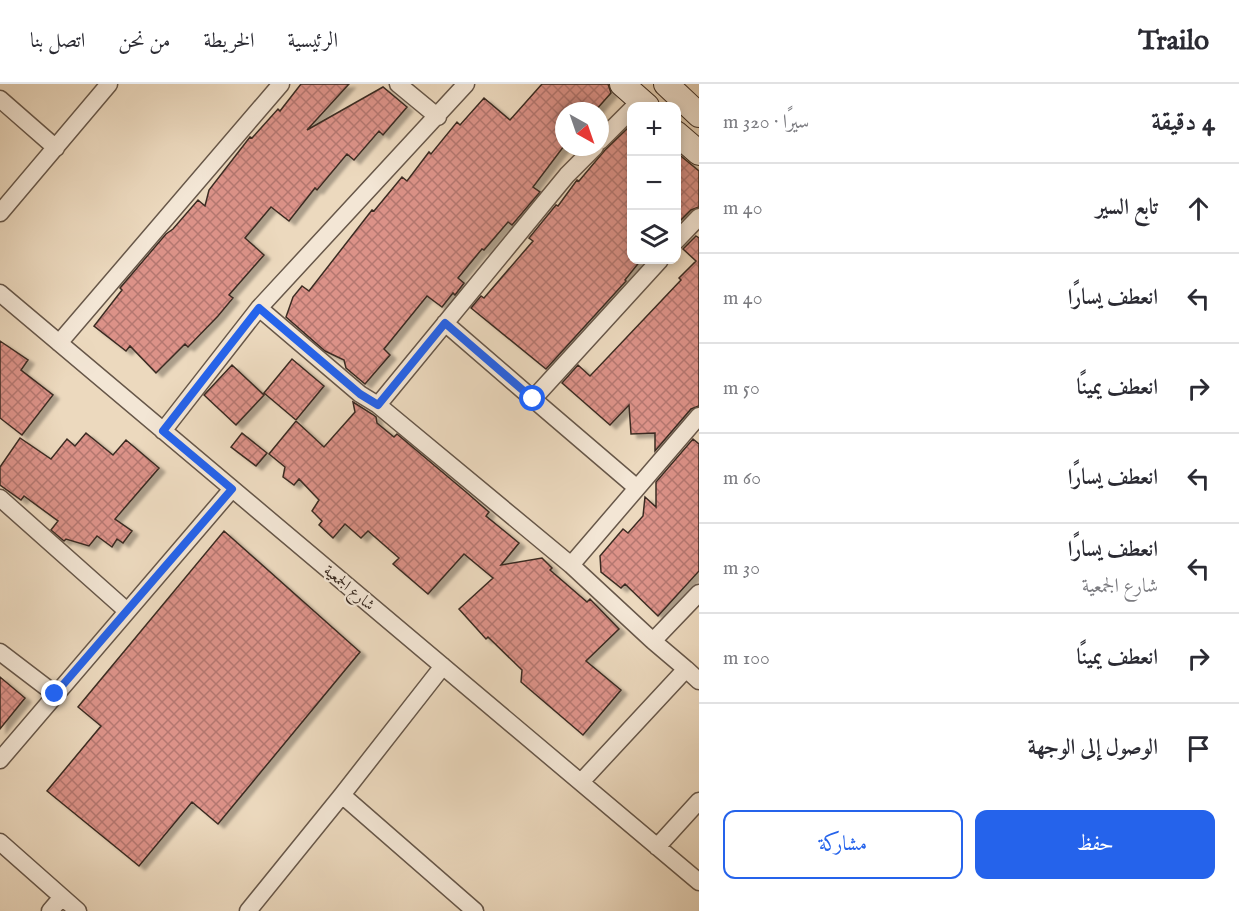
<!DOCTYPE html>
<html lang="ar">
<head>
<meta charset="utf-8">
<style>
  :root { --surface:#fff; --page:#f2f2f3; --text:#2b2b33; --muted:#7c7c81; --line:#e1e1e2; --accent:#2563eb }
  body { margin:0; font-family:"IM FELL English",Amiri,serif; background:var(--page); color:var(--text); direction:rtl }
  .controls { position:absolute; right:18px; top:18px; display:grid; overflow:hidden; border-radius:12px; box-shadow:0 3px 9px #0003 }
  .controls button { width:54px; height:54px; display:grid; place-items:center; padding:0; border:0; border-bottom:2px solid var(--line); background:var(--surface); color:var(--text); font:30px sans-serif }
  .compass { position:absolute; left:555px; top:18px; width:54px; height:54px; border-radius:50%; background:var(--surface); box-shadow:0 3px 9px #0003; rotate:140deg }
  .stop { position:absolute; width:18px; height:18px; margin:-14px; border:4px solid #2563eb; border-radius:50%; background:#fff }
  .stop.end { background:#2563eb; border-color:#fff; box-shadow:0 2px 6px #0008 }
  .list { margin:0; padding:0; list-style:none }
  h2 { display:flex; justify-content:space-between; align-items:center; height:78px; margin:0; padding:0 24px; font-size:26px }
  h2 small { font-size:20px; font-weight:400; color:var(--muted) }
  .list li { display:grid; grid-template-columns:39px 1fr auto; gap:18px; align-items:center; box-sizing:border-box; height:90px; padding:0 24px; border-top:2px solid var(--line) }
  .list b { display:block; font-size:22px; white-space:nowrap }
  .list p { margin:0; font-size:20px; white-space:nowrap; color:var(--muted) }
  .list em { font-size:20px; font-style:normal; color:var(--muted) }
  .actions { display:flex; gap:12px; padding:18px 24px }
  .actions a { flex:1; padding:14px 0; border:2px solid var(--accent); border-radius:12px; text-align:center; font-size:21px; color:var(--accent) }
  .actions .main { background:var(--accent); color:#fff }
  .icon { flex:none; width:33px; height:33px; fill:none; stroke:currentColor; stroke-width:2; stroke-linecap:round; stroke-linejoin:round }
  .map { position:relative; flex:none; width:699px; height:827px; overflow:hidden; direction:ltr }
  header { display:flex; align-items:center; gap:36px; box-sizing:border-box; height:84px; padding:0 30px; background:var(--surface); border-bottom:2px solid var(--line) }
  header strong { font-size:28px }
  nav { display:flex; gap:33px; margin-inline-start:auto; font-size:21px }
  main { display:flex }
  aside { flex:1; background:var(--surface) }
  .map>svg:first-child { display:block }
  .building { fill:url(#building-cross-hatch); stroke:#3b2c22; stroke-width:1.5; filter:url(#shadow) }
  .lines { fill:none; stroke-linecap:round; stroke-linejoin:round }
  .minor-casing { stroke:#675749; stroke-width:19 }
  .secondary-casing { stroke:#3b2c22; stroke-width:26 }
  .minor { stroke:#f3e6d5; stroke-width:16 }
  .secondary { stroke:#f3e6d5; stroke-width:24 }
  .route { stroke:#2563eb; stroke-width:8 }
  .labels { text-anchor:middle; stroke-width:4.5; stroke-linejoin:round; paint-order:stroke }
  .street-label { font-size:16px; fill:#3b2c22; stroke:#f3e6d5 }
</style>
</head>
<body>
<header>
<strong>Trailo</strong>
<nav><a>الرئيسية</a><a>الخريطة</a><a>من نحن</a><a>اتصل بنا</a></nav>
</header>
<main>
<aside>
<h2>4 دقيقة<small>سيرًا · 320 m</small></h2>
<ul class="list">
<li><svg class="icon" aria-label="ahead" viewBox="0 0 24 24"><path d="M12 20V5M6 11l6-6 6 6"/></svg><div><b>تابع السير</b></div><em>40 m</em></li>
<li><svg class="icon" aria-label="left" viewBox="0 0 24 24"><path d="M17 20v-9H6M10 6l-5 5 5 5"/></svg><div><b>انعطف يسارًا</b></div><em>40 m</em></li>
<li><svg class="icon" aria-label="right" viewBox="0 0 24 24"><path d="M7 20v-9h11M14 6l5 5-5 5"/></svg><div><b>انعطف يمينًا</b></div><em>50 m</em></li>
<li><svg class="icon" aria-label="left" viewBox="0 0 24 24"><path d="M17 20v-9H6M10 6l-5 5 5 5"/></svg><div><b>انعطف يسارًا</b></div><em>60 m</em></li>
<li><svg class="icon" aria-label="left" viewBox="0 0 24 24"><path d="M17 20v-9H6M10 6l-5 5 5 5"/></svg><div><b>انعطف يسارًا</b><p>شارع الجمعية</p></div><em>30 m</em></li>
<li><svg class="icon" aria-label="right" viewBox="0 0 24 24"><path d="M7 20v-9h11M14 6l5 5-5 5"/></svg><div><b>انعطف يمينًا</b></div><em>100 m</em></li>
<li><svg class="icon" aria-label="arrive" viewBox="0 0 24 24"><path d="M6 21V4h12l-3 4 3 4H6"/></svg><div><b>الوصول إلى الوجهة</b></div></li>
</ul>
<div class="actions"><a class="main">حفظ</a><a>مشاركة</a></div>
</aside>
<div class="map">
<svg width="699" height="827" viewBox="0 0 699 827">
  <defs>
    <pattern id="building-cross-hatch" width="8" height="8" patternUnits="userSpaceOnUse" patternTransform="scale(1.5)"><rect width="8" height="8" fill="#dc9288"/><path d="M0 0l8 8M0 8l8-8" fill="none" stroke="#b4776f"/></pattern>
    <filter id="shadow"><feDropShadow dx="6" dy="4" stdDeviation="1.5" flood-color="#0004"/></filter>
  </defs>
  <rect width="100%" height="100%" fill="#ecd9be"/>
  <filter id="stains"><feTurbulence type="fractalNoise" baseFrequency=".00333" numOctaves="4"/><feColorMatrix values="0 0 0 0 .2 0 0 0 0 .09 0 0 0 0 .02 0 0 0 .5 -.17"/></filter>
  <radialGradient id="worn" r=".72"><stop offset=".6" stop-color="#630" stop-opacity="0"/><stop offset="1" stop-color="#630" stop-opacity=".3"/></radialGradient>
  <path class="building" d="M301,0H349L307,46L383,3L407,23L383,51L379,47L354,76L347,70L317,106L315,104L289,137L271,123L245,154L264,171L229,211L233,214L218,232L188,263L185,260L156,289L130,262L126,267L94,242L122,206L120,204L166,150L173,145L198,116L205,122L209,106L250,53L252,54L278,25L280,27Z
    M542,0H608L611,9L595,27H564V62L533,103L540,108L512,141L508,138L484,166L482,165L458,194L464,199L455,211L453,209L442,223L427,212L384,265L390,271L365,300L346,284L344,276L325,267L286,233L293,213L302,202L309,207L372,126L374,127L402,93L407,97L429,68L431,70L457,38L460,41L484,14L510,36Z
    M632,40V176H641L625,196L626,197L546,285L471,224L481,212L484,214L533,157L529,154L556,121L558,122L577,96L579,97L605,66Z
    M676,68L699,87V123L691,126L676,141Z
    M696,152L699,154V322L691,325L655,367V349L631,350L629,321L610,341L562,299L578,281L590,292L681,196L679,194L696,177L683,165Z
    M0,257L28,276L21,286L53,311L22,351L0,334Z
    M292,275L324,302L296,336L264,309Z
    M232,281L264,311L236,341L204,311Z
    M353,318L372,330L376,333L377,339L394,353L397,350L466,408L489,428L486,432L519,459L501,481L542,474L552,484L550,486L587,518L590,515L619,545L586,577L621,606L583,651L521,598L522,586L488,553L486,555L459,525L493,494L464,470L428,510L393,480L399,474L368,447L361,454L345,440L333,454L319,441L322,437L312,427L319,416L299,395L294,401L283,393L285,383L269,370L296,337L324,363L355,328Z
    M86,349L113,371L126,356L159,384L115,435L132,447L123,459L117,455L112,463L97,452L89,462L66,455L64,457L51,446L58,437L24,412L21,416L0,401V383L20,354L51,375L67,355L75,362Z
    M242,349L267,369L256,382L231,363Z
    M693,355L699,360V487L658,532L625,500L621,504L601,488L600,472L623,445L628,449L643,432L645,413L656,423V398Z
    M224,447L360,568L218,740L192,718L139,782L47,707L101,642L78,623Z
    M0,593L25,614L0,645Z"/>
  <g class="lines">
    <defs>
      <path id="minor" d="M398,0L438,33
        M0,15L56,64
        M600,57L632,25
        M0,129L109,0
        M676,157L699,133
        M0,209L699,798
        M259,224L360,310L378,321L567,91L595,63
        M445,239L533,315
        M59,259L281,0
        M378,321L571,481L653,557
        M163,347L259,224L466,0
        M637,404L533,315L660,176
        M0,414L127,527
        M571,481L699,332
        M0,568L55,610
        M686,585L699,597
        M0,676L232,405
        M581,698L686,585L653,557L699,509
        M342,711L475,827
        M0,758L78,827
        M657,763L699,717
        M50,827L62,813
        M248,827L342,711L443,582"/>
      <path id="secondary" d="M622,0L647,22
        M666,0L699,31
        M676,49L699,69"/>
    </defs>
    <use href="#minor" class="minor-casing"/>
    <use href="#secondary" class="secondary-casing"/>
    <use href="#minor" class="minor"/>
    <use href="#secondary" class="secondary"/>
  </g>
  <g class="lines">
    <path class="route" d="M55,610L232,405L163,347L259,224L360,310L378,321L445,239L533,315"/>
  </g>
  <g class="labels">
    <g class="street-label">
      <text transform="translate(350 503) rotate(40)" y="6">شارع الجمعية</text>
    </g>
  </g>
  <rect width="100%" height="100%" filter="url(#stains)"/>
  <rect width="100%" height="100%" fill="url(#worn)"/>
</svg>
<div class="controls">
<button>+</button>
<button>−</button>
<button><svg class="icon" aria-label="layers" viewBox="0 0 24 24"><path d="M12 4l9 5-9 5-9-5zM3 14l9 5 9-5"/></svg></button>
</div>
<svg class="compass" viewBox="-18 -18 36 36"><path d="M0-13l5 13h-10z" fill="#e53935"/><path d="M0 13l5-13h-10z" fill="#7c7c81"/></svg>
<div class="stop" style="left:533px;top:315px"></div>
<div class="stop end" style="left:55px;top:610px"></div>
</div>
</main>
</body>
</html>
